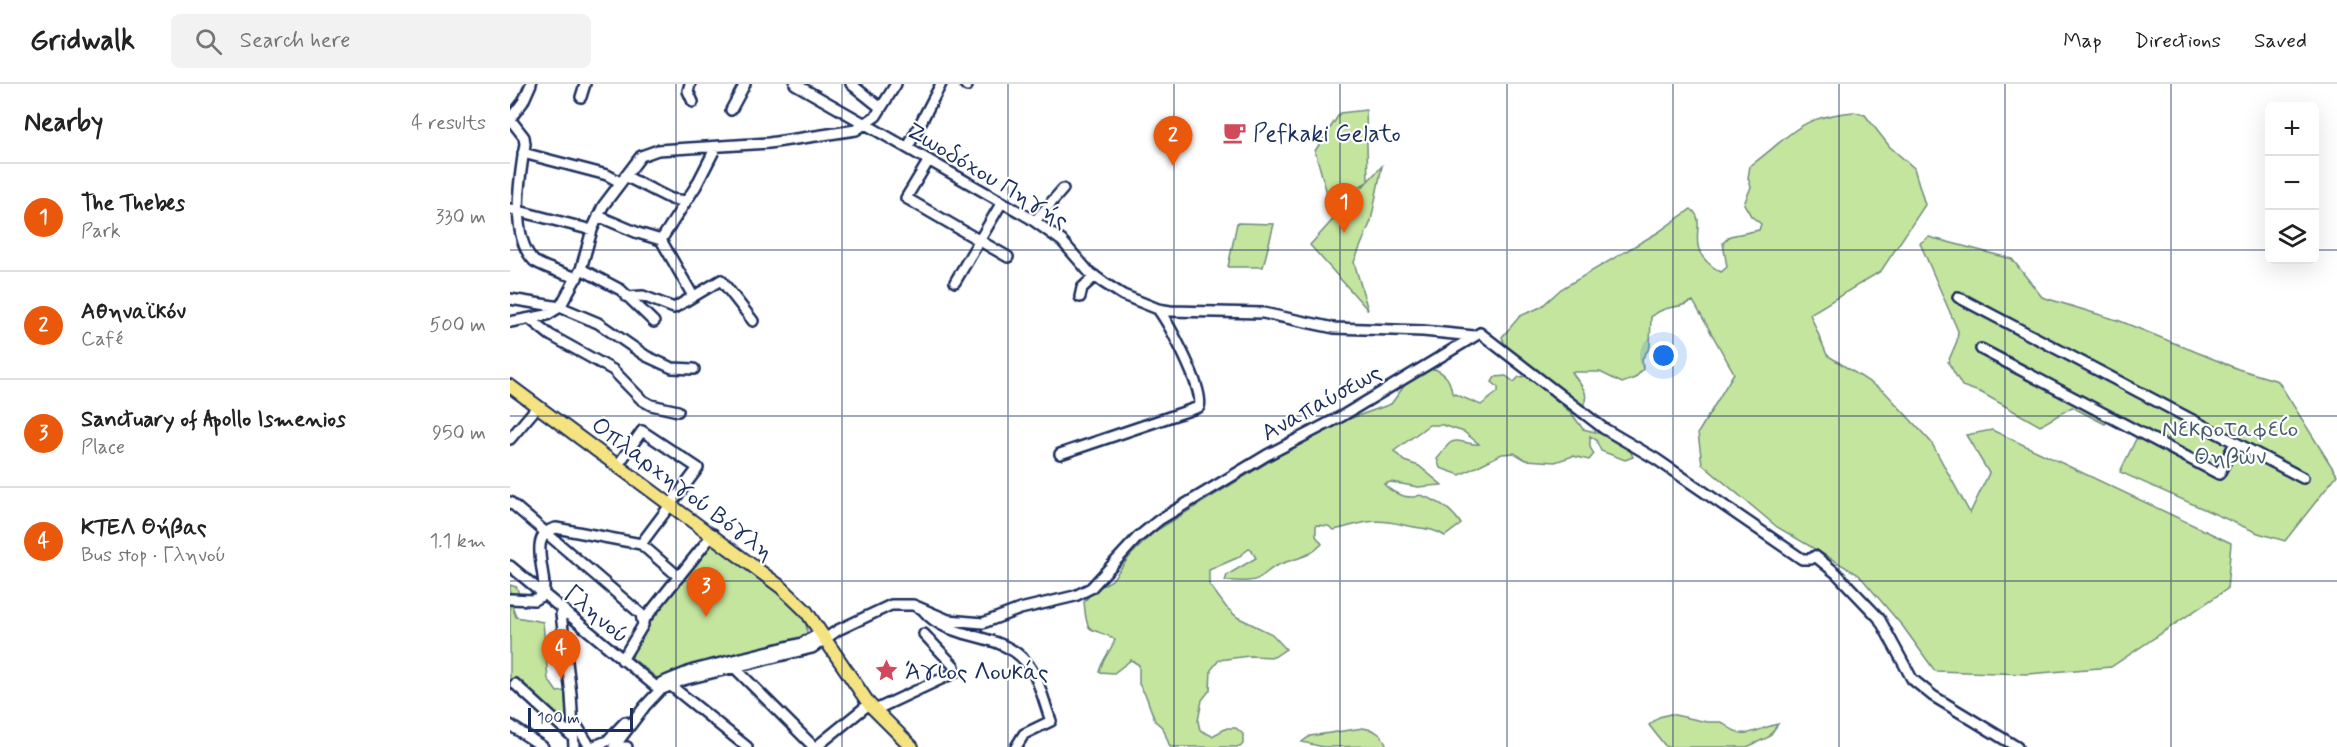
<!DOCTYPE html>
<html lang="en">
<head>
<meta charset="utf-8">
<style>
  :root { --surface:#fff; --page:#f2f2f2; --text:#222; --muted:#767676; --line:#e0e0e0; --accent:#ea580c }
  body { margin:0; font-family:Mynerve,sans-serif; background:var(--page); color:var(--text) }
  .controls { position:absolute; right:18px; top:18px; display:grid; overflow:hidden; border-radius:9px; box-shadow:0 6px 24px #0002 }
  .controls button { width:54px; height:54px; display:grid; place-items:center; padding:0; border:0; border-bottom:2px solid var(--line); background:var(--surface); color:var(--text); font:30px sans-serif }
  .scale { position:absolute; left:18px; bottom:15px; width:105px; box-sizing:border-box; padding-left:6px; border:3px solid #1b2f5e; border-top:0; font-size:16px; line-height:21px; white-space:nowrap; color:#1b2f5e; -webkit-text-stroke:4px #fff; paint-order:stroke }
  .you { position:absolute; left:1154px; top:272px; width:21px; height:21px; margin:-15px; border:4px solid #fff; border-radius:50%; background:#1a73e8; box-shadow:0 0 0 9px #1a73e833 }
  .badge { display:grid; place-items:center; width:39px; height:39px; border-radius:50%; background:var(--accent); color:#fff; font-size:20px; font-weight:700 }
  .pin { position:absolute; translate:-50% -50px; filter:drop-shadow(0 2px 3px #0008) }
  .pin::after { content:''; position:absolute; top:32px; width:21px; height:18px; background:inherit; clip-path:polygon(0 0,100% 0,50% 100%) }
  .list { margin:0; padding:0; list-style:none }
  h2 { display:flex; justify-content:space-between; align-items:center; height:78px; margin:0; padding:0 24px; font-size:26px }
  h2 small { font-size:20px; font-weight:400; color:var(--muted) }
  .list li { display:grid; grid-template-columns:39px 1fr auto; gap:18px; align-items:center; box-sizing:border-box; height:108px; padding:0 24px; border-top:2px solid var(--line) }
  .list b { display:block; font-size:22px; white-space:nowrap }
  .list p { margin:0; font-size:20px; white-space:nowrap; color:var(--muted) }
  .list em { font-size:20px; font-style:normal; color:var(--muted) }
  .icon { flex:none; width:33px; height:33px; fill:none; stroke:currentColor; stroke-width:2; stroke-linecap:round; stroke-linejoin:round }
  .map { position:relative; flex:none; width:1827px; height:663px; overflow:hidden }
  header { display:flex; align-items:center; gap:36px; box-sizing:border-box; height:84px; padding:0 30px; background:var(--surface); border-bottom:2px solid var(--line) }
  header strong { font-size:28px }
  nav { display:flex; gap:33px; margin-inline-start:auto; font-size:21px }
  .search { width:420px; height:54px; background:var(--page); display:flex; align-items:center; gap:15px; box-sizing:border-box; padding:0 21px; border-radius:9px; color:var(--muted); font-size:22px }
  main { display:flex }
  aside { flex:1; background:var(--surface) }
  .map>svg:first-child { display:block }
  .green { fill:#c4e59e; stroke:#708a7e; stroke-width:1.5 }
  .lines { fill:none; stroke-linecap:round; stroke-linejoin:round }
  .minor-casing { stroke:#1b2f5e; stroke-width:14 }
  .major-casing { stroke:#1b2f5e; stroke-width:16 }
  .minor { stroke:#fff; stroke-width:9 }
  .major { stroke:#f5e382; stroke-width:12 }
  .grid { fill:none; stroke:#1b2f5e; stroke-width:1.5; stroke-opacity:0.55 }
  .labels { text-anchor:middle; stroke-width:4.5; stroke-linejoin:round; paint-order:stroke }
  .poi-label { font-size:24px; fill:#1b2f5e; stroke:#fff; text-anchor:start }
  .street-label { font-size:24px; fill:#1b2f5e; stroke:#fff }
  .park-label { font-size:24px; fill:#455c6e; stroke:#fff }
</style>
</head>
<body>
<header>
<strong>Gridwalk</strong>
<div class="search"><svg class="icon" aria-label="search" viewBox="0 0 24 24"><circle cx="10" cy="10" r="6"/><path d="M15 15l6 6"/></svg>Search here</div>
<nav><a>Map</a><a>Directions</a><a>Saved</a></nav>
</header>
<main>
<aside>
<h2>Nearby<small>4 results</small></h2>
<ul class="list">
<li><span class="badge">1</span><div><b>The Thebes</b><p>Park</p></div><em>330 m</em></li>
<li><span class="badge">2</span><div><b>Αθηναϊκόν</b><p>Café</p></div><em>500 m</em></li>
<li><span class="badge">3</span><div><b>Sanctuary of Apollo Ismenios</b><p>Place</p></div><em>950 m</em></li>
<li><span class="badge">4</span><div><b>ΚΤΕΛ Θήβας</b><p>Bus stop · Γληνού</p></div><em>1.1 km</em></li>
</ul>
</aside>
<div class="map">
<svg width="1827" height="663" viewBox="0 0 1827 663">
  <rect width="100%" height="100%" fill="#fff"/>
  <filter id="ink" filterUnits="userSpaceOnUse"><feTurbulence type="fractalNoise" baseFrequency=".0167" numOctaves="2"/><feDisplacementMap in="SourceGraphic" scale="12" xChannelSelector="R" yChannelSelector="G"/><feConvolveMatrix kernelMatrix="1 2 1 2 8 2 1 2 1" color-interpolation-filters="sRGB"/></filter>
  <g filter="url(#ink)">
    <path class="green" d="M856,26L858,97L872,82L861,137L844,178L858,226L800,161L857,98L820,120L805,67L830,29Z
      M1344,28L1355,31L1380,63L1404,84L1415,121L1371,187L1300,230L1317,271L1375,308L1421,358L1460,429L1479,389L1456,351L1482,346L1721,459L1717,505L1601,583L1518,590L1425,587L1394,544L1349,491L1267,443L1192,380L1188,349L1224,289L1183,217C1166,226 1156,220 1141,233L1140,263L1132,275L1133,285L1125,294L1112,299L1090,288H1062C1069,301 1081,307 1073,322C1053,310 997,275 992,253L1010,232L1031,223L1051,205L1147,149L1181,125C1201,139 1168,164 1211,188L1217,183L1213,159L1220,152L1249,146L1251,140L1241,132L1234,120L1241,103L1238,94L1240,82C1284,50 1284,34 1344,28Z
      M727,139L764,140L753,183H718Z
      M1419,153L1502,175L1532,213L1610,237L1728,285L1768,297L1827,391L1775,457L1748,449L1610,388L1628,351L1599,336L1595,340L1562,323L1530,342L1472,309L1452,302L1438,278L1447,257L1448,247L1410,159Z
      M925,285C937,291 940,296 942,309L971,321L988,308V303L982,298L985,293L996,292L1004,298L1009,293L1018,292L1062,330L1073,345L1097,351L1119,364L1123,373L1115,376L1091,367L1086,356L1080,352V363L1084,370L1079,376L1063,372L1045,378L1016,376L1004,369L992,370L950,391L930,384L927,375C931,371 935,363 940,359C948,353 959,362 969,360L954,348L933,341H919L884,367L894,377L909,382L932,401L908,403L881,398L874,400C880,407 893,414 904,413C910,412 907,410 913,412C929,417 942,426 951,440L935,452C921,443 910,445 894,441C863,433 854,439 824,446L818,442L806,441V452L812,460C798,475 783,474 766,482C756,487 751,497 738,497C730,498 723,496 715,497L717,491L746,474L740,464L727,474L699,486V500L716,523L727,533L762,550L776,565L764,573L739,572L709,576L701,586L700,606L692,616L688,637L690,646L702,652L717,644H726L733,650V660L730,663H660L653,644L645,637L636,612L629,600V581L621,576L604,589L589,588C592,576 600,568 605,556C597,549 582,548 579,543C575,537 575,525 574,518L582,508L602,496L620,472L644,448L763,375L839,335L881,320L897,298L913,287Z
      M202,461L208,462C228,477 311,528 295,554L151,597L122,574C125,544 175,490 194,464Z
      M0,501L7,503L10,516L0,515L6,533L33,538L38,595L47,608L55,607L57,645L5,597L0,601Z
      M1160,630L1197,638H1211C1237,658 1239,647 1268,640L1259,653L1237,663H1156L1139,641L1149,633Z
      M853,644C866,646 872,650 877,662L813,663L792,658L800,652Z"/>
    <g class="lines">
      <defs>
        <path id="minor" d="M180,0L178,7L183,18
          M285,0L520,134L552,157L579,188L594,199L613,211L648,225L660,227L753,229L824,244L913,247L964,252
          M341,0L371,24
          M455,0L457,2
          M71,13L75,0
          M221,26L235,0
          M0,35L14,53L15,60C9,96 0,152 24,177C37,185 53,189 67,194
          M0,35L13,18L21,0
          M398,63L431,0
          M13,69L97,91L110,98
          M419,76L396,114L498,173
          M115,92L161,115L176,117
          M1,125L82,146
          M88,132L128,149L151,156
          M525,137L553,105
          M71,185L111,206L144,238
          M445,198L492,118
          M183,212L151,156L186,102L206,63
          M117,213L133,212L164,224L211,196L243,237
          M570,213L572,204L585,192
          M1448,213L1793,394
          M0,215L50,223L88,239L136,272L162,284L184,285
          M20,235L40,251L103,286L132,316L141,321L168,327
          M0,238L37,231L50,223L71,185L82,146L93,122L131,72L148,66L259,59L346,46L366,32L386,0
          M1471,265L1709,390L1725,359
          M0,355L28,322
          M550,370L689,323C695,306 659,240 648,225
          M108,381L132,347L188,384L131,460
          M0,418L131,530L133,541L112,576
          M0,482L150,606
          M33,511C39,491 15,451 46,444L131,460L169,493
          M0,515L24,516L33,511
          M54,526L51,530L61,610L64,663
          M414,527C440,558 489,546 516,578C529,593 534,619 541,637L514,650L506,663
          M134,536L203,450
          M225,584L304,663
          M151,599L183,586L292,559L311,549
          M5,600L63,653
          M160,601L237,663
          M365,626L444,589V582L414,550
          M63,636L79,661
          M0,641L33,663
          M82,663L97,657L115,638
          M104,663L135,622L150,606L173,596L302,564L328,546L381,521H403L438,536L473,539L510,525L565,512L581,504L627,454L649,436L757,371L832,332L970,249L1093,344L1146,375L1292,475H1301L1305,472L1326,489L1369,534L1402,595L1423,612L1507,663
          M114,663H117
          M306,663L359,620"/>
        <path id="major" d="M0,302L271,503L296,527L359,620L402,663"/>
      </defs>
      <use href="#minor" class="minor-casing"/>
      <use href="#major" class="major-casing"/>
      <use href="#minor" class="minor"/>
      <use href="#major" class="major"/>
    </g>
  </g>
  <path class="grid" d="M166,0V663M332,0V663M498,0V663M664,0V663M830,0V663M997,0V663M1163,0V663M1329,0V663M1495,0V663M1661,0V663M0,166H1760M1804,166H1827M0,332H1827M0,497H1827"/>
  <defs>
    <symbol id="cafe-bare" viewBox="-9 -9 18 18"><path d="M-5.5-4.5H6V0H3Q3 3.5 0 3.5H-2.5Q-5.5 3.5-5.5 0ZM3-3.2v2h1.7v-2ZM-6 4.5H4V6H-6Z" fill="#d1495b" stroke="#fff" stroke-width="2.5" paint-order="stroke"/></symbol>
    <symbol id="sight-bare" viewBox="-9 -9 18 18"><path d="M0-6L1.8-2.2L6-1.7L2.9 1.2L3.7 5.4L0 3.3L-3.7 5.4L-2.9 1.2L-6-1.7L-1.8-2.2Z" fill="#d1495b" stroke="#fff" stroke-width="2.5" paint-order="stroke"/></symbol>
  </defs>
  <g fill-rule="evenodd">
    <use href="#cafe-bare" x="708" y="32" width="33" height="33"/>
    <use href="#sight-bare" x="360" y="570" width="33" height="33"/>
  </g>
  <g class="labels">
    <g class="poi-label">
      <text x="743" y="57">Pefkaki Gelato</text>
      <text x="395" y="595">Άγιος Λουκάς</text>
    </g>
    <g class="street-label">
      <text transform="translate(478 91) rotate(31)" y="8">Ζωοδόχου Πηγής</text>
      <text transform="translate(811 318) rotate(-29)" y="8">Αναπαύσεως</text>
      <text transform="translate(173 404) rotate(37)" y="8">Οπλαρχηγού Βόγλη</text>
      <text transform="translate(87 530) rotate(40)" y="8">Γληνού</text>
    </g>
    <g class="park-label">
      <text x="1720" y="352">Νεκροταφείο<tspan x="1720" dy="28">Θηβών</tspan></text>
    </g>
  </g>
</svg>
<div class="controls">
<button>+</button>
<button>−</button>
<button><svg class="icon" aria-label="layers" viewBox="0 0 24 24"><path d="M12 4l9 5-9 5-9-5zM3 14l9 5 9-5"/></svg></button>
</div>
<div class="scale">100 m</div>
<div class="you"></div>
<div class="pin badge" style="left:834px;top:149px">1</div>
<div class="pin badge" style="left:663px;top:82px">2</div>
<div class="pin badge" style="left:196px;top:533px">3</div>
<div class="pin badge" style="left:51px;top:595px">4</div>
</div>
</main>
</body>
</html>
